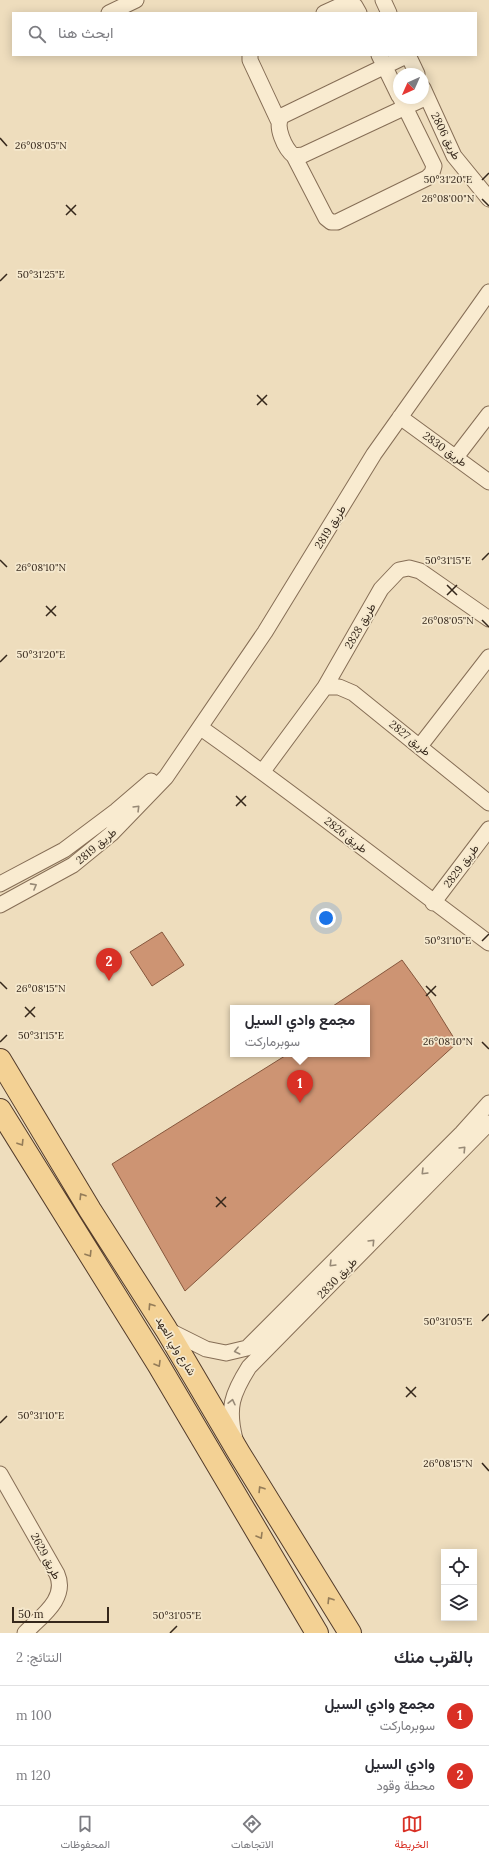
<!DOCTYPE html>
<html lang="ar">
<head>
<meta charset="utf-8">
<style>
  :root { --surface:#fff; --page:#f7f7f7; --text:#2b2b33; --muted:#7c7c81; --line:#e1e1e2; --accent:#d93025 }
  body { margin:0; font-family:Lora,Vazirmatn,serif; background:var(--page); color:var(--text); direction:rtl }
  .controls { position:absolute; right:12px; bottom:12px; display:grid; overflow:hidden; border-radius:0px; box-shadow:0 2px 10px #0003 }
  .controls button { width:36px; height:36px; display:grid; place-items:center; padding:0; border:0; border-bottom:1px solid var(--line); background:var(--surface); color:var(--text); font:20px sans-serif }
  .compass { position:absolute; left:393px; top:68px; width:36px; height:36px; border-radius:50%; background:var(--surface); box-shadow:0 2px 10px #0003; rotate:225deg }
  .scale { position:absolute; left:12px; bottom:10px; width:97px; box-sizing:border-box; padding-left:4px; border:2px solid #35271b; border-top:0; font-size:11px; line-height:14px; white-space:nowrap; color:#35271b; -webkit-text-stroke:3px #f5e8cd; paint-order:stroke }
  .you { position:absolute; left:326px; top:918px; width:14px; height:14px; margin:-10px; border:3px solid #fff; border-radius:50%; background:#1a73e8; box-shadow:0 0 0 6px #1a73e833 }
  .badge { display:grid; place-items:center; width:26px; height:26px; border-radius:50%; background:var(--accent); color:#fff; font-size:13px; font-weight:700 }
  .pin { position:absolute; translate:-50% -33px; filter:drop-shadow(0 1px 2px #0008) }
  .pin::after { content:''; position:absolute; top:21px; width:14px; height:12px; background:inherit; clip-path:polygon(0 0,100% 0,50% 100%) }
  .popup { position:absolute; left:230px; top:1005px; width:140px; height:52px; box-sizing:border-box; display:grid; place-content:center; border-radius:0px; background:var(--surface); filter:drop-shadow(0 1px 3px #0005); font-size:13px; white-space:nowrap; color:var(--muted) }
  .popup b { font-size:15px; color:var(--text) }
  .popup::after { content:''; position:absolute; left:50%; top:100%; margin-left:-8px; border:8px solid transparent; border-top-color:var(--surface) }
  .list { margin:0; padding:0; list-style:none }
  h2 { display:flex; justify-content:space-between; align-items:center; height:52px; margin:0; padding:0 16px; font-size:17px }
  h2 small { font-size:13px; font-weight:400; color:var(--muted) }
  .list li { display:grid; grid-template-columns:26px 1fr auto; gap:12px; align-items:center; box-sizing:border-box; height:60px; padding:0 16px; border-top:1px solid var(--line) }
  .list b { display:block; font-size:15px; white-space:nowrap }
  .list p { margin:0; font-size:13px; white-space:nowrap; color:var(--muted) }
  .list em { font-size:13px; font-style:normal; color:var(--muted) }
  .icon { flex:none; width:22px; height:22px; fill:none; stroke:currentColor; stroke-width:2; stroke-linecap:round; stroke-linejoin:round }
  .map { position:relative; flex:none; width:489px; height:1633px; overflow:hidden; direction:ltr }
  .search { position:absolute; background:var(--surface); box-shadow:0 2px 10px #0003; left:12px; right:12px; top:12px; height:44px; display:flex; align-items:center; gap:10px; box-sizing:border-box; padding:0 14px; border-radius:0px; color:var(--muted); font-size:15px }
  .sheet { height:172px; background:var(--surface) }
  nav { display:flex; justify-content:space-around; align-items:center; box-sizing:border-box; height:56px; border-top:1px solid var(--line); background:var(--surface); font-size:11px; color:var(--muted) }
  nav a { display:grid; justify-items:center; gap:2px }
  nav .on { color:var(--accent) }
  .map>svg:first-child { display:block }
  .building { fill:#cd9473; stroke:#85563c }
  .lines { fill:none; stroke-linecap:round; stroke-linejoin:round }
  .minor-casing { stroke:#866e56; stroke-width:17 }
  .primary-casing { stroke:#533c2b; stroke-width:24 }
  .minor { stroke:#f9ebd0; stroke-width:15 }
  .primary { stroke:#f3d194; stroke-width:22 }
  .oneway { stroke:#978976 }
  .oneway2 { stroke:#947c58 }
  .ticks { fill:none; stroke:#35271b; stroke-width:1.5 }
  .labels { text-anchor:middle; stroke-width:3.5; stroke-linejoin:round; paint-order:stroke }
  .street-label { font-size:11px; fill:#35271b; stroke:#f5e8cd }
  .ticks-label { font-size:10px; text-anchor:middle; fill:#35271b; stroke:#f5e8cd; stroke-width:3.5; stroke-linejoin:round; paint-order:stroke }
</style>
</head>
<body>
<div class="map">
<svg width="489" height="1633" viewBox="0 0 489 1633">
  <rect width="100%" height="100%" fill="#eeddbd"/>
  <path class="building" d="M162,932L184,965L152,986L130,952Z
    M402,960L426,993L457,1043L185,1291L112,1164L288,1054H367V1008H330Z"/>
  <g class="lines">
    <defs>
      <path id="minor" d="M383,0L389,13
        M109,13L136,0
        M324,13L344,4L355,6L359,13
        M250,55V60L278,120
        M379,55L399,96
        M408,55L282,116C274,126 285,149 294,156L303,155L427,97
        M408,55L417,74
        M423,88L454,156L489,199
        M294,156L326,218L331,222H337L427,178L432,173L434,166L401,99
        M400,417L489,482
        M456,457L489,414
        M325,687H339L353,693L489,803
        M201,728C299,797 393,872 489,943
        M420,746L489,657
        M263,771L325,687L381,589L399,570L409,568L420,571L489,619
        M0,884L64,850L116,811L151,781
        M433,903L489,829
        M0,905L73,865L111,834L166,777L265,632L374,454L489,292
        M168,1330L206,1349L226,1353L247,1348L462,1133L489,1103
        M235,1439C227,1408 232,1394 249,1367L489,1123
        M0,1474L57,1574C68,1599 40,1617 25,1633"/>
      <path id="primary" d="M0,1060L90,1210L166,1329L239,1453L350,1633
        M0,1110L158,1364L317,1633"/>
    </defs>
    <use href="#minor" class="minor-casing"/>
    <use href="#primary" class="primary-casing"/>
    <use href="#minor" class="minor"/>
    <use href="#primary" class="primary"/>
  </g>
  <defs><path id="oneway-chevron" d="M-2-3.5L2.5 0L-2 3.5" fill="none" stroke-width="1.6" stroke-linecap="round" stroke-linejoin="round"/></defs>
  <g class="oneway">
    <use href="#oneway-chevron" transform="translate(137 808) rotate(-45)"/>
    <use href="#oneway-chevron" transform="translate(34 886) rotate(-29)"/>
    <use href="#oneway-chevron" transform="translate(463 1149) rotate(-46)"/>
    <use href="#oneway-chevron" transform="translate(424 1172) rotate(135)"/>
    <use href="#oneway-chevron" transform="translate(372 1242) rotate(-46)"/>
    <use href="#oneway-chevron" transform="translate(332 1264) rotate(135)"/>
    <use href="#oneway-chevron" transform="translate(237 1351) rotate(166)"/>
    <use href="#oneway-chevron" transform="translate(232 1402) rotate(-77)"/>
  </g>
  <g class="oneway2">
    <use href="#oneway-chevron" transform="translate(21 1143) rotate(58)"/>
    <use href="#oneway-chevron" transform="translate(82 1196) rotate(-122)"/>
    <use href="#oneway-chevron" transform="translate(89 1254) rotate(58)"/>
    <use href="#oneway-chevron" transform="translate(151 1306) rotate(-123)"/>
    <use href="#oneway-chevron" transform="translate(158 1364) rotate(59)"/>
    <use href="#oneway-chevron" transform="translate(261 1489) rotate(-122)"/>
    <use href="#oneway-chevron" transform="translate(260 1536) rotate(59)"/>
    <use href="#oneway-chevron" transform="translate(330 1600) rotate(-122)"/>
  </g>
  <path class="ticks" d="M0,138L7,146M482,180L489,173M482,199L489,206M66,205L76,215M66,215L76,205M0,281L7,274M257,395L267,405M257,405L267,395M0,560L7,567M482,560L489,553M447,585L457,595M447,595L457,585M46,606L56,616M46,616L56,606M482,620L489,627M0,662L7,655M236,796L246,806M236,806L246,796M482,941L489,934M0,982L7,989M426,986L436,996M426,996L436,986M25,1007L35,1017M25,1017L35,1007M0,1042L7,1035M482,1042L489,1049M216,1197L226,1207M216,1207L226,1197M482,1321L489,1314M406,1387L416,1397M406,1397L416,1387M0,1423L7,1416M482,1463L489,1471M170,1633L177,1626"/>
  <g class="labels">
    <g class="street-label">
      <text transform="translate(446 136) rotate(63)" y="4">طريق 2806</text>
      <text transform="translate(445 449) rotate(36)" y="4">طريق 2830</text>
      <text transform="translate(330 527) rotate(-58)" y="4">طريق 2819</text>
      <text transform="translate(360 626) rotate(-60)" y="4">طريق 2828</text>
      <text transform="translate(410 738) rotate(39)" y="4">طريق 2827</text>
      <text transform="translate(346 835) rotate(38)" y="4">طريق 2826</text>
      <text transform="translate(96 846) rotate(-40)" y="4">طريق 2819</text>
      <text transform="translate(461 866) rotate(-53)" y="4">طريق 2829</text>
      <text transform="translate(337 1278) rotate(-46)" y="4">طريق 2830</text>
      <text transform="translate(176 1346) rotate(59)" y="4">شارع ولي العهد</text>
      <text transform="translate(46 1556) rotate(62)" y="4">طريق 2629</text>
    </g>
  </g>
  <g class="ticks-label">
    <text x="41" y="149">26°08'05"N</text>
    <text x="448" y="183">50°31'20"E</text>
    <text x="448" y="202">26°08'00"N</text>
    <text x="41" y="278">50°31'25"E</text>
    <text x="448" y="564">50°31'15"E</text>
    <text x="41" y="571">26°08'10"N</text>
    <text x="448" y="624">26°08'05"N</text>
    <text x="41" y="658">50°31'20"E</text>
    <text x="448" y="944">50°31'10"E</text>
    <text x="41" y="992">26°08'15"N</text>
    <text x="41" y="1039">50°31'15"E</text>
    <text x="448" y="1045">26°08'10"N</text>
    <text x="448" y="1325">50°31'05"E</text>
    <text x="41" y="1419">50°31'10"E</text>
    <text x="448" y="1467">26°08'15"N</text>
    <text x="177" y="1619">50°31'05"E</text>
  </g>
</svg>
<div class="controls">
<button><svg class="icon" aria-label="locate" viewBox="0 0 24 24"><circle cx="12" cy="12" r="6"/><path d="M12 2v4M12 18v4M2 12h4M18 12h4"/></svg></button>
<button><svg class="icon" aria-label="layers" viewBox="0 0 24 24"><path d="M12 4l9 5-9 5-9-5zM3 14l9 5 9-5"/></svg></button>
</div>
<svg class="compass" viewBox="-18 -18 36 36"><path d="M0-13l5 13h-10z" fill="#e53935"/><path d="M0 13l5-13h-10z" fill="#7c7c81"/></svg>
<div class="scale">50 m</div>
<div class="you"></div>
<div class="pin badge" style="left:300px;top:1103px">1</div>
<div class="popup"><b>مجمع وادي السيل</b>سوبرماركت</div>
<div class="pin badge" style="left:109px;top:981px">2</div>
<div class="search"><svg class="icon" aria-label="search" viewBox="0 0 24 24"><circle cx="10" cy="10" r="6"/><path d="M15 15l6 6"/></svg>ابحث هنا</div>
</div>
<section class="sheet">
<h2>بالقرب منك<small>النتائج: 2</small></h2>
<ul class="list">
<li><span class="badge">1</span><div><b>مجمع وادي السيل</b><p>سوبرماركت</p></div><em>100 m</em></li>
<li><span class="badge">2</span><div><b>وادي السيل</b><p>محطة وقود</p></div><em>120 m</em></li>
</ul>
</section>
<nav>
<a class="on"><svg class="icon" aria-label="map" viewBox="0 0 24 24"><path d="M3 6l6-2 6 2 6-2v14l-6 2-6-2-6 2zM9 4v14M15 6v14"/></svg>الخريطة</a>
<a><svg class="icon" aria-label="directions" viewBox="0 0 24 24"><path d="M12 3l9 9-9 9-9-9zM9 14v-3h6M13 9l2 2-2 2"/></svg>الاتجاهات</a>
<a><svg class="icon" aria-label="saved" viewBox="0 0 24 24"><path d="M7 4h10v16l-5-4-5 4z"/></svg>المحفوظات</a>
</nav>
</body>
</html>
